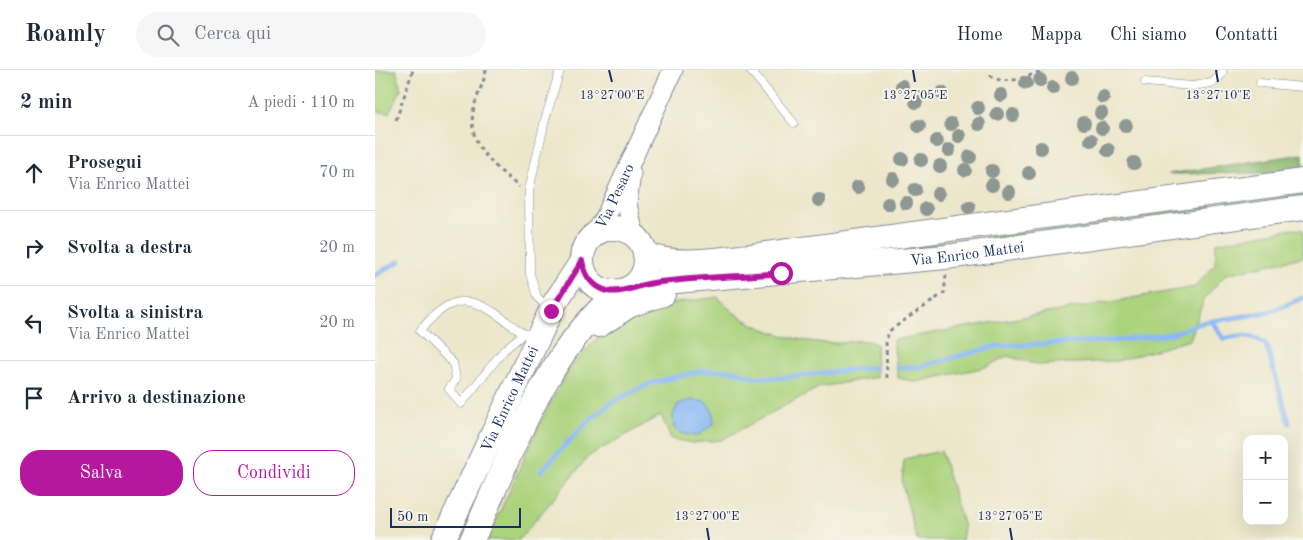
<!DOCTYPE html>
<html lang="it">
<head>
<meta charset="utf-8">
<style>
  :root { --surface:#fff; --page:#f6f6f7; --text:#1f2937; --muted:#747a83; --line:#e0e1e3; --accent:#b5179e }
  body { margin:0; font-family:"Old Standard TT",serif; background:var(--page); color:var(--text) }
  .controls { position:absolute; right:15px; bottom:15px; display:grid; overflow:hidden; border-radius:10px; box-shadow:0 5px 20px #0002 }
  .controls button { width:45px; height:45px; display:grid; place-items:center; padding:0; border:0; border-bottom:1px solid var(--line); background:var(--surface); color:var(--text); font:25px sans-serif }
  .scale { position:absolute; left:15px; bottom:12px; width:131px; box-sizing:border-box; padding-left:5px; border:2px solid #1b2f5e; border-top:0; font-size:14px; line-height:18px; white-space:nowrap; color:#1b2f5e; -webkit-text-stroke:4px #f7f3e8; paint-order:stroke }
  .stop { position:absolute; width:15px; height:15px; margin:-11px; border:4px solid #b5179e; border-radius:50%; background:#fff }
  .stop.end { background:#b5179e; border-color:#fff; box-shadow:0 1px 5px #0008 }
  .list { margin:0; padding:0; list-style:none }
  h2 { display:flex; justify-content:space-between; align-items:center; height:65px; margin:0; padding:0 20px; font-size:21px }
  h2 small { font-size:16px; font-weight:400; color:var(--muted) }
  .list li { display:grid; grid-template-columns:32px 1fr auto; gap:15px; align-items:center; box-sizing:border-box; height:75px; padding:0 20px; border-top:1px solid var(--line) }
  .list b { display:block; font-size:19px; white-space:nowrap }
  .list p { margin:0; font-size:16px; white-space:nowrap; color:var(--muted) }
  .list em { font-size:16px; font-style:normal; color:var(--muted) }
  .actions { display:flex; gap:10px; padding:15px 20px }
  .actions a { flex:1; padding:11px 0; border:1px solid var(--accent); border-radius:20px; text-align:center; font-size:18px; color:var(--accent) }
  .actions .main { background:var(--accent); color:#fff }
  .icon { flex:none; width:28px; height:28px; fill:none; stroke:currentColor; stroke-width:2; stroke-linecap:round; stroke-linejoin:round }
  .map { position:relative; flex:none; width:928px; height:470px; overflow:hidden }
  header { display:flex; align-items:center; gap:30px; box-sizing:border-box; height:70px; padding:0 25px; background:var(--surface); border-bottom:1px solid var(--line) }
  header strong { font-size:24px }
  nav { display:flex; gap:28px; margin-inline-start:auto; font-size:18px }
  .search { width:350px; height:45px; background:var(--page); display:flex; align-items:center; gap:12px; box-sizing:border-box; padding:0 18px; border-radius:28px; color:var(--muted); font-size:19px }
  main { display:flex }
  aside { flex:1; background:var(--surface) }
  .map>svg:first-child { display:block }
  .green { fill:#abd37e; stroke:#63816e }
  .forest { fill:#88b56d; stroke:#527266 }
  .water { fill:#89b9f5; stroke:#5274aa }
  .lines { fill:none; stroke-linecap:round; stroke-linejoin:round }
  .stream { stroke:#89b9f5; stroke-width:5 }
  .service-casing { stroke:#848a94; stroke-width:9 }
  .tertiary-casing { stroke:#848a94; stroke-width:21 }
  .primary-casing { stroke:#848a94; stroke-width:26 }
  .path { stroke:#848a94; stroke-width:3; stroke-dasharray:4 4; stroke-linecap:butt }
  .service { stroke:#fff; stroke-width:8 }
  .tertiary { stroke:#fff; stroke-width:19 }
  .primary { stroke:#fff; stroke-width:24 }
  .tree { fill:#8d9893 }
  .route { stroke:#b5179e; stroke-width:6 }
  .ticks { fill:none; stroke:#1b2f5e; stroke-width:2 }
  .labels { text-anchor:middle; stroke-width:4; stroke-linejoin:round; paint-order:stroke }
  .street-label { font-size:15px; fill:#1b2f5e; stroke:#f7f3e8 }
  .ticks-label { font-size:12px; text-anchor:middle; fill:#1b2f5e; stroke:#f7f3e8; stroke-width:4; stroke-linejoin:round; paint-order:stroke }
</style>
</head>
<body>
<header>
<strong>Roamly</strong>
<div class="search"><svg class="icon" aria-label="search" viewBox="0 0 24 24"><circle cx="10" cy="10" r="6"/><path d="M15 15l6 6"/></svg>Cerca qui</div>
<nav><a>Home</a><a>Mappa</a><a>Chi siamo</a><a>Contatti</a></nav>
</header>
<main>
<aside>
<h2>2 min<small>A piedi · 110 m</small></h2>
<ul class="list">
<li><svg class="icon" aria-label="ahead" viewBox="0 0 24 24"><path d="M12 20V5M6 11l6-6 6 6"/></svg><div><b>Prosegui</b><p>Via Enrico Mattei</p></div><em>70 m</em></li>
<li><svg class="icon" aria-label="right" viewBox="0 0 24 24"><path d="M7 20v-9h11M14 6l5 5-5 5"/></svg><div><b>Svolta a destra</b></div><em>20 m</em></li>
<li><svg class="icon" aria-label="left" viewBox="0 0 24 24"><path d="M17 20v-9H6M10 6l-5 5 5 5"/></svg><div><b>Svolta a sinistra</b><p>Via Enrico Mattei</p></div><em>20 m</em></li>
<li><svg class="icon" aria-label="arrive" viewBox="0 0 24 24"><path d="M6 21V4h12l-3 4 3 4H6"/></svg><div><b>Arrivo a destinazione</b></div></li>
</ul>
<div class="actions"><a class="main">Salva</a><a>Condividi</a></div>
</aside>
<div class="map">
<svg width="928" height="470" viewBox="0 0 928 470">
  <rect width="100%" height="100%" fill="#f7f3e8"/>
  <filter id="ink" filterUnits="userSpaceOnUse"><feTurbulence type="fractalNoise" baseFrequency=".02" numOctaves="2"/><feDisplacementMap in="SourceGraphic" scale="10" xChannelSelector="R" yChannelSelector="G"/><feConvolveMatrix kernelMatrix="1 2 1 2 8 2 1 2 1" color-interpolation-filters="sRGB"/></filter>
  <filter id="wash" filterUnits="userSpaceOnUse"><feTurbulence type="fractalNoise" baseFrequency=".0096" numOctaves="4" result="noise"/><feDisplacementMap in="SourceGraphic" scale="20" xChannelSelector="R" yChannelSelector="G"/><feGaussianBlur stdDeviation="1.12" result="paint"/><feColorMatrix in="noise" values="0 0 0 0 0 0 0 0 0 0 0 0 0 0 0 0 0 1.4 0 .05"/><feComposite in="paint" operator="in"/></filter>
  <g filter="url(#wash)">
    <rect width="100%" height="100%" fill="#ece6ca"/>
    <path class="green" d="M0,0H21L26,20L14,43L0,41Z
      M928,121V126L853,138L850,135L851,132Z
      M834,135L837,136L836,138L648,168L428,190L647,163Z
      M916,159L928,160V187L851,204L829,229L815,270L742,291L664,295L632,286L611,297L541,312L523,308L518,270L820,217L840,194L841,173Z
      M343,227C366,258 423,273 460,273C475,274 485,266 501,274L502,307L445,317L346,370L317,373L296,369L286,345L214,386L144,470H112L165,353L194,299L223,267L286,235Z
      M566,381L589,458L587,470H542L527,413L529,389Z"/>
    <path class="forest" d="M928,84V98L895,103L793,104Z"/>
    <path class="water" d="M316,330L331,332L338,342L339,354L322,366L305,363L299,358L298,345L303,334Z"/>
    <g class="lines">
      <path class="stream" d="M0,205L25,191
        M837,251L849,269C866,264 876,264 891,274L914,353
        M522,297H544L621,276L737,271L796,264L826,253L894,242L928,228
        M166,401L210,354L237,332L276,313L326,301L356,300L378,307L406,308L501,297"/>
    </g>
  </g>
  <g filter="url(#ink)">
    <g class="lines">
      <defs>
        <path id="service" d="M375,0L419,53
          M770,12L817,16L837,13L847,4V0
          M885,13L928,17
          M173,238L162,227L155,204L154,120L170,50L185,0
          M148,264C107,232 84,212 45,261L78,293L81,309L74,319L86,334L129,280L148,264L160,263"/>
        <g id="tertiary">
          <path d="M256,103L252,134L259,165"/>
          <path id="s1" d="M219,165L230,148L298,0"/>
        </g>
        <g id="primary">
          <circle cx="239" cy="190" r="32"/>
          <path d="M270,184C302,198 342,189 377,186L928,111"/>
          <path id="s2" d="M254,218L279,213L571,187L928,138"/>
          <path d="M224,255L255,235L288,224"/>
          <path id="s3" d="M68,470L179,234L207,191"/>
          <path d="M97,470C136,385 170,281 245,221"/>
        </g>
      </defs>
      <use href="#service" class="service-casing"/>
      <use href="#tertiary" class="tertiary-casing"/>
      <use href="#primary" class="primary-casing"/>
      <path class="path" d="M111,0C109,13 102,25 99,37C90,75 119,95 144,117
        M615,5C630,18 654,5 670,0
        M21,50L38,0
        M512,308L511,271L514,261L569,223L571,205"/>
      <use href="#service" class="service"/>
      <use href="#tertiary" class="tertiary"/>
      <use href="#primary" class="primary"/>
    </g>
    <g class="tree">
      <circle cx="697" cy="8" r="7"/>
      <circle cx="665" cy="10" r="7"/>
      <circle cx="651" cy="13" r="7"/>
      <circle cx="527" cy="16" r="7"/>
      <circle cx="678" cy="18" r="7"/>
      <circle cx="567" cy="23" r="7"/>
      <circle cx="626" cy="25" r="7"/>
      <circle cx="728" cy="27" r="7"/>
      <circle cx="541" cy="32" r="7"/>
      <circle cx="603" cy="38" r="7"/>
      <circle cx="726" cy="43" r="7"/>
      <circle cx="622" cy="44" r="7"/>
      <circle cx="638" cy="45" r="7"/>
      <circle cx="709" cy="53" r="7"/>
      <circle cx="576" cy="54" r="7"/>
      <circle cx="604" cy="54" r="7"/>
      <circle cx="544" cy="56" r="7"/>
      <circle cx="751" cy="56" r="7"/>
      <circle cx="727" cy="58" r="7"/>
      <circle cx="584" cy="66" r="7"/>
      <circle cx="716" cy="70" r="7"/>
      <circle cx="562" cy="71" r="7"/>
      <circle cx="666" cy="78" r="7"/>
      <circle cx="574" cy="80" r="7"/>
      <circle cx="733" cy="80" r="7"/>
      <circle cx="595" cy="87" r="7"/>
      <circle cx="527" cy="89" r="7"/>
      <circle cx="546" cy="90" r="7"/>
      <circle cx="759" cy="93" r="7"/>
      <circle cx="565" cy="96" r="7"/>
      <circle cx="590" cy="100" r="7"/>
      <circle cx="617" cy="101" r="7"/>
      <circle cx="654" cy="103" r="7"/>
      <circle cx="518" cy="109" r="7"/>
      <circle cx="617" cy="115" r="7"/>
      <circle cx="483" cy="117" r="7"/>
      <circle cx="540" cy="120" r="7"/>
      <circle cx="634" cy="122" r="7"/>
      <circle cx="563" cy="124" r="7"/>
      <circle cx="444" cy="130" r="7"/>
      <circle cx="531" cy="133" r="7"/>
      <circle cx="513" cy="134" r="7"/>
      <circle cx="594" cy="137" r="7"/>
      <circle cx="551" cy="139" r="7"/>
    </g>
  </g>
  <g class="lines" filter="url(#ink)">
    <path class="route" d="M176,241L207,191C210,205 217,217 232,221C246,224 264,215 278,213C320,207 363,207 406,203"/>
  </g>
  <path class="ticks" d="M234,0L237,12M538,0L540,12M841,0L843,12M332,458L334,470M635,458L637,470"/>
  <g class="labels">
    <g class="street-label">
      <text dy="5" stroke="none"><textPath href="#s1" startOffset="44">Via Pesaro</textPath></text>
      <text dy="5" stroke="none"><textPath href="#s2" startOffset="340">Via Enrico Mattei</textPath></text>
      <text dy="5" stroke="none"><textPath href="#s3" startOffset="156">Via Enrico Mattei</textPath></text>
    </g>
  </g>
  <g class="ticks-label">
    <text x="237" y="29">13°27'00"E</text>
    <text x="540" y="29">13°27'05"E</text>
    <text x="843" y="29">13°27'10"E</text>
    <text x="332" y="450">13°27'00"E</text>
    <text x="635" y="450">13°27'05"E</text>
  </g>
</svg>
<div class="controls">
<button>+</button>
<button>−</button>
</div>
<div class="scale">50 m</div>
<div class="stop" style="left:406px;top:203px"></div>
<div class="stop end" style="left:176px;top:241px"></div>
</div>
</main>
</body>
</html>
